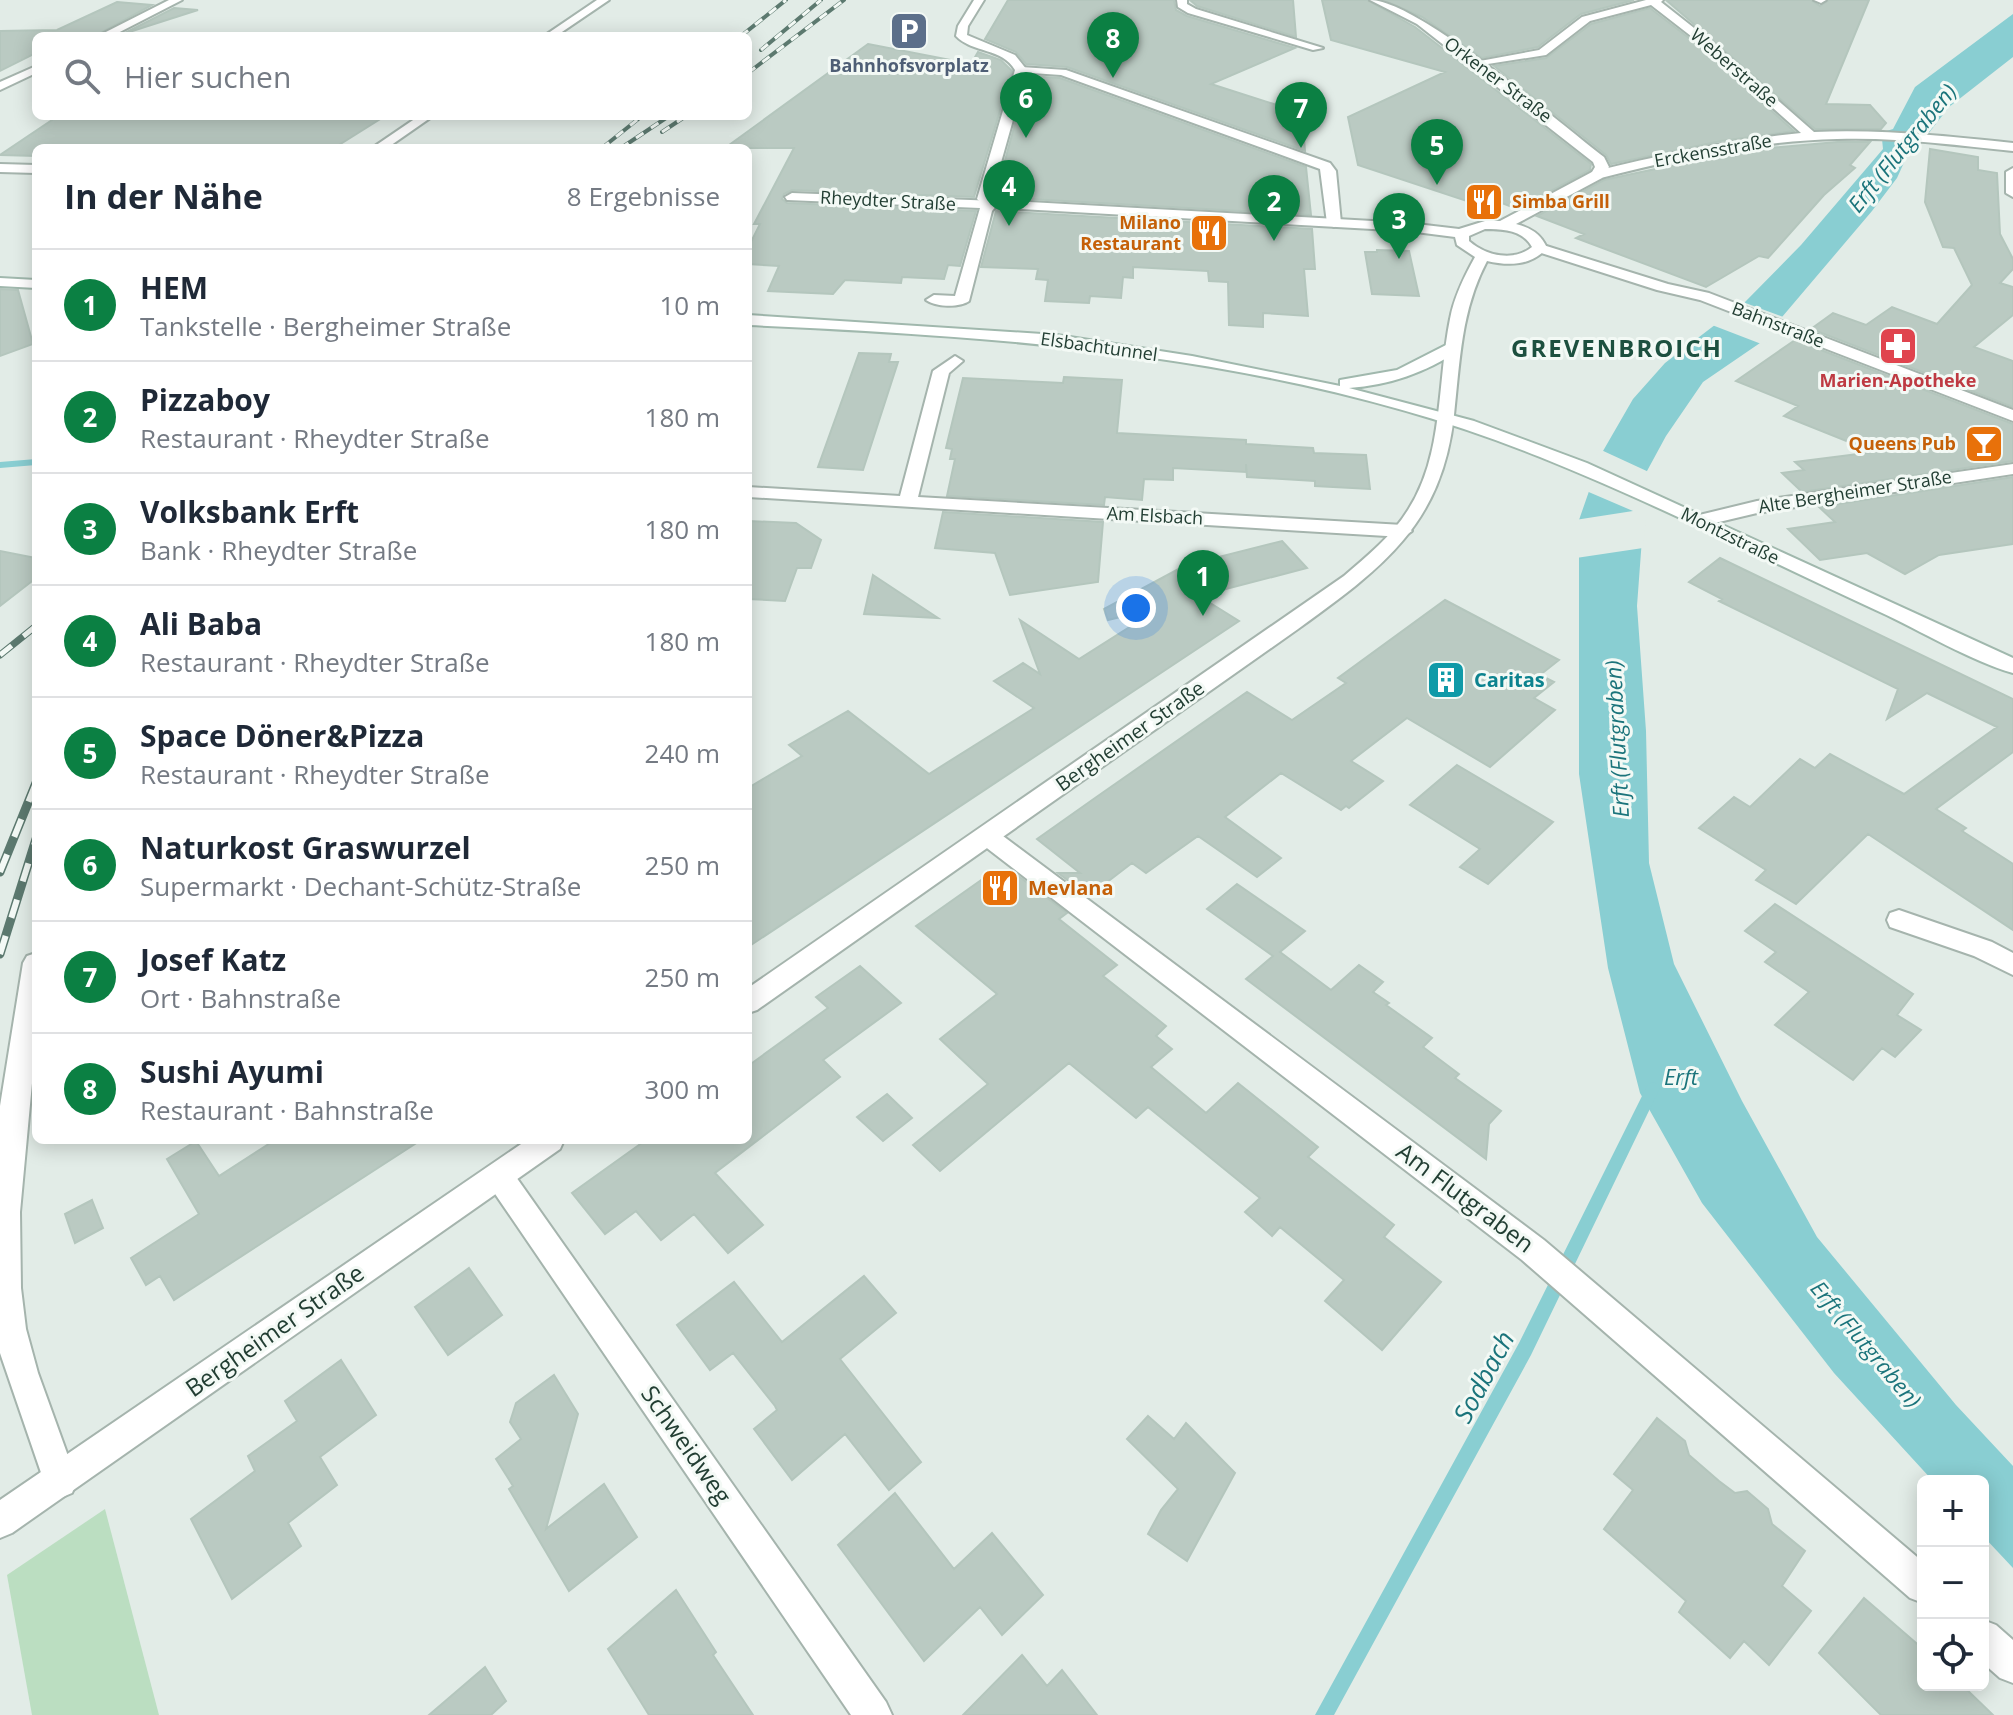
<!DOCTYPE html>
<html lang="de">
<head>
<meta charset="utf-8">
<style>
  :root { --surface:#fff; --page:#f6f6f7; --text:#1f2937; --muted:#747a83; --line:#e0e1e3; --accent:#0b8043 }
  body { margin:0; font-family:"Open Sans",sans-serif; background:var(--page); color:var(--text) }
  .controls { position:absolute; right:24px; bottom:24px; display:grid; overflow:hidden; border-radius:12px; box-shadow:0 4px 20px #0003 }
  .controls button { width:72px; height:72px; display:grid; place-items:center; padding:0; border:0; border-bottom:2px solid var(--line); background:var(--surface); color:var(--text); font:40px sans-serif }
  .you { position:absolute; left:1136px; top:608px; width:28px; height:28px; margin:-20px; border:6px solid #fff; border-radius:50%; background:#1a73e8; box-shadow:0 0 0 12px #1a73e833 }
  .badge { display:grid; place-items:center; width:52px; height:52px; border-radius:50%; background:var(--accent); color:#fff; font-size:26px; font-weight:700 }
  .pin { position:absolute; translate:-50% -66px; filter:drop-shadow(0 2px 4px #0008) }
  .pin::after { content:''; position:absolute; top:42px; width:28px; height:24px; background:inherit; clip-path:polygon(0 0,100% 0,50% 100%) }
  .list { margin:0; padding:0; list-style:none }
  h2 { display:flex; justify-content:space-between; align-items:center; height:104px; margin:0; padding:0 32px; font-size:34px }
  h2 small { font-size:26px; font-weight:400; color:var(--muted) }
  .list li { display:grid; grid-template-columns:52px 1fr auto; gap:24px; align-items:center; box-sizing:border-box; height:112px; padding:0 32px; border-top:2px solid var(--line) }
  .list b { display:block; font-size:30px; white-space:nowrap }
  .list p { margin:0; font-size:26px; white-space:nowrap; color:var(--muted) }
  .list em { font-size:26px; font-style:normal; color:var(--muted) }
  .icon { flex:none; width:44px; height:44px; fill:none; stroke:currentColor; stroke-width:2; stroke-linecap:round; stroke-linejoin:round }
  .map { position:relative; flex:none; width:2013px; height:1715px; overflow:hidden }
  .search { position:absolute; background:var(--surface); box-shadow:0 4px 20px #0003; left:32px; top:32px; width:720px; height:88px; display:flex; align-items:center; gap:20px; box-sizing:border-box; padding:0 28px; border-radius:12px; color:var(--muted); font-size:30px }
  .panel { position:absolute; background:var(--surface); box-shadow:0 4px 20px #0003; left:32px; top:144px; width:720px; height:1000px; border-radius:12px }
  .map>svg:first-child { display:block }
  .green { fill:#bbdec1 }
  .water { fill:#89ced2 }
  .pier { fill:#e2ece7 }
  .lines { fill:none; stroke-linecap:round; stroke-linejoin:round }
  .stream { fill:#89ced2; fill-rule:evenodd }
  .building { fill:#bacac2; stroke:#b4c6bd; stroke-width:2 }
  .minor-casing { stroke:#a5b4ad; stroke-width:4 }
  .tertiary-casing { stroke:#a5b4ad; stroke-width:4 }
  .secondary-casing { stroke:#a0b8ad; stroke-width:4 }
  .minor { fill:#fff; fill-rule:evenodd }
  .tertiary { fill:#fff; fill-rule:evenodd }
  .secondary { fill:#fff; fill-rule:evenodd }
  .rail-far2-casing { stroke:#5c796f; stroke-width:4 }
  .rail-far1-casing { stroke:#5c796f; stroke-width:7 }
  .rail-casing { stroke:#5c796f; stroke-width:9 }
  .rail-far2 { stroke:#f3f9f5; stroke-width:3; stroke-dasharray:9; stroke-linecap:butt }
  .rail-far1 { stroke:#f3f9f5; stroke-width:5; stroke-dasharray:15; stroke-linecap:butt }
  .rail { stroke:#f3f9f5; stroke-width:6; stroke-dasharray:19; stroke-linecap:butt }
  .labels { text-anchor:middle; stroke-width:6; stroke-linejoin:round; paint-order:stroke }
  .far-service-label { font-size:18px; font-weight:bold; fill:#4e5e75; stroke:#f3f9f5 }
  .far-street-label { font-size:18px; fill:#223e33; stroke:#f3f9f5 }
  .far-food-label { font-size:18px; font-weight:bold; fill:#c56008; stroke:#f3f9f5; text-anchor:end }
  .far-health-label { font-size:18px; font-weight:bold; fill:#be3a42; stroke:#f3f9f5 }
  .culture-label { font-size:20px; font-weight:bold; fill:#0d838f; stroke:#f3f9f5; text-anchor:start }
  .street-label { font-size:20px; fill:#223e33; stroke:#f3f9f5 }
  .food-label { font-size:20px; font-weight:bold; fill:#c56008; stroke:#f3f9f5; text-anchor:start }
  .water-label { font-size:22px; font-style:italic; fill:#1b747b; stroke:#f3f9f5 }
  .far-district-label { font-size:24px; font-weight:bold; letter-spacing:2px; fill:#1d503f; stroke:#f3f9f5 }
  .near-street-label { font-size:24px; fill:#223e33; stroke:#f3f9f5 }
  .near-water-label { font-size:26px; font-style:italic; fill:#1b747b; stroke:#f3f9f5 }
</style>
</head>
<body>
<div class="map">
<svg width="2013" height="1715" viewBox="0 0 2013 1715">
  <rect width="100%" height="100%" fill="#e2ece7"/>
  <path class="green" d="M105,1509L159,1715H32L7,1575Z"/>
  <path class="water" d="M2013,14V57L1949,107L1925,138L1911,147L1897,178L1872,211L1760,343L1703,382L1666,436L1647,471L1637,606L1646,731L1649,863L1674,964L1742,1101L1817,1237L1956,1405L2013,1466V1568L1983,1536V1481H1933L1834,1373L1702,1203L1640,1093L1608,968L1579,774V520L1603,451L1633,399L1665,363L1745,302L1801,245L1883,149L1882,139L1877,134L1893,129L1915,87Z"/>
  <path class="pier" d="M1740,301L1786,318L1764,345L1712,325Z
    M1599,449L1651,473L1643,548L1576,558L1575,520L1633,511L1584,490Z"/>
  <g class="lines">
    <path class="stream" d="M36,459V465L0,468V462Z
      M1653,1082L1658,1084L1660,1088L1531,1355L1334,1715H1315L1519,1343L1648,1084Z"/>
  </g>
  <path class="building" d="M1008,0H1174L1176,10L1187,16L1295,48L1211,84L1302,113L1305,151L1067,67L1026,64L1016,52L985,39Z
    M1190,0H1293L1296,37L1197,6Z
    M1322,0H1367L1415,27L1591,164L1590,170L1517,209L1502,203L1485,207L1358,165L1348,117L1445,72L1331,40Z
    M1383,0H1634L1581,14L1538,47L1482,58L1422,17Z
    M1666,0H1811L1820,6L1829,0H1869L1826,104L1870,105L1886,123L1881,129H1815Z
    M117,2L152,5L95,36H36V53L0,71V31L57,30Z
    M174,8L198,10L123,34Z
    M1650,8L1698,45L1794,131L1721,141L1611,164L1606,155L1494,66L1546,58L1591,24Z
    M868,44L971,64L978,52L1001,60L1012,71L974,197L792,190L784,194L782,199L787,203L976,211L960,266L948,265L944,279L902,277L901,283L845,280L833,294L768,291L779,266L748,264V248L760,224H754L794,148H725Z
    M1028,76L1060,78L1306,167L1311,215L995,197Z
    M58,116H385L334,148H36V156L0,155Z
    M1837,142H1870L1850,165L1855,168L1824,195L1768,258L1759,256L1706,287L1576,238L1584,234L1537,216L1604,180L1627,175L1746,150Z
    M1930,149L1978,157V170L1997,173L2000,234L2013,259V269L2000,283L2013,287V315L1974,347L2013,361V407L1811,329L1833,313L1866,325L1892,307L1937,324L1972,285L1954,248L1943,247L1925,202Z
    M996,211L1312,229L1315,269H1304L1308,316L1263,313V327L1229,325L1228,282L1209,281L1208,271L1133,267V278L1123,277L1121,298L1090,296L1089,303L1045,301L1048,280L1036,279L1038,269L981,267Z
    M1377,250L1409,251L1419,296L1372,294L1365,252H1377Z
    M0,289L18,290L33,344L0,356Z
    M1795,340L2013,424V461L1802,492L1782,473L1804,470L1795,462L1874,452L1784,416L1798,406L1736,381Z
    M859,353L891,354L889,362H898L863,470L818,467Z
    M1064,377L1122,380L1117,433L1246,440V444L1313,448L1314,453L1366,455L1370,489L1315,486V481L1247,477L1246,464V472L1173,468V480L1144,479L1142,500L1105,497L1104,505L947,496L955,459H950L952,449L946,448L963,378L1063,383Z
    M2013,477V544L1939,555L1905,574L1867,553L1820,560L1788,529L1835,522L1819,507Z
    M943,512L1103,522L1098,582L1010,595L995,553L935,548Z
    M748,521L796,523L821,540L811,568H797L785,601L748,599Z
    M1282,541L1307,568L1199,596L1239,621L748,947V788L802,756L789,745L848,711L929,774L1034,708L994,681L1023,663L1040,674L1020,620L1079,659L1150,614L1145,611L1108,620L1104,609L1201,557L1207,560Z
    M0,551L36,558V578L0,606Z
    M1720,558L2013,699V752L1936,809L1966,828L1962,831L2013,864V930L1868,834L1796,904L1756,880L1766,870L1699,828L1734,797L1750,807L1800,759L1815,768L1830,754L1904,794L1997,727L1927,693L1887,719L1898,689L1719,601L1722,599L1689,582Z
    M873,575L938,618L864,614Z
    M1445,600L1559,660L1540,675L1554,682L1534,698L1555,710L1490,767L1407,718L1351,761L1383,781L1349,808L1346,806L1341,810L1281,773L1225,817L1281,858L1257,877L1198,836L1146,873L1132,863L1089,896L1058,873H1080L1037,839L1095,798L1247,692L1292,720L1346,683L1338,678Z
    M1457,765L1553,822L1488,884L1460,867L1480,849L1410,805Z
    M1017,875L1067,913L1059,919L1117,965L1103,976L1166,1026L1156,1036L1172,1049L1151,1067L1206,1113L1238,1083L1318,1147L1308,1157L1394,1225L1384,1237L1441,1282L1382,1350L1325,1301L1344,1280L1280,1227L1272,1236L1245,1212L1260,1198L1148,1107L1136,1118L1069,1063L940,1171L913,1145L988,1084L940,1039L997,994L916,926L987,876Z
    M1237,884L1305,931L1280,952L1331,990L1359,965L1383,982L1373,992L1389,1003L1386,1005L1432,1038L1423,1047L1459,1074L1455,1078L1501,1111L1489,1124L1486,1159L1246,979L1273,956L1207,909Z
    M1775,904L1913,994L1897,1015L1921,1030L1895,1057L1882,1048L1853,1080L1775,1025L1809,992L1765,962L1776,952L1745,931Z
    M860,966L901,1003L823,1060L840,1077L715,1173L763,1225L728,1253L694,1214L661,1240L636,1211L605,1234L572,1193L646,1140H748V1066L828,1008L816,997Z
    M887,1094L912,1118L883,1141L857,1117Z
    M275,1140H421L174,1300L160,1276L146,1285L131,1258L199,1214L167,1159L196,1141L219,1176Z
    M92,1200L103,1228L75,1243L65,1214Z
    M469,1268L502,1315L448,1355L415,1307Z
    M864,1276L896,1313L840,1359L921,1462L889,1490L845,1434L792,1480L754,1429L777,1410L775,1406L733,1353L710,1370L677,1325L734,1282L782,1342Z
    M341,1360L376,1415L320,1457L337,1485L288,1523L301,1546L232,1599L191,1519L255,1471L248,1456L297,1421L285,1401Z
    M554,1375L578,1414L546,1529L604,1484L637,1537L569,1591L509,1489L513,1486L496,1459L521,1439L510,1422L516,1403Z
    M1148,1416L1174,1439L1186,1423L1235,1473L1187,1561L1148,1534L1161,1510L1178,1489L1127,1439Z
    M1657,1418L1685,1441L1689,1455L1719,1481L1735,1493L1747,1491L1768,1509L1772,1524L1805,1551L1782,1586L1811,1611L1769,1665L1744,1641L1730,1658L1679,1612L1686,1601L1604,1529L1633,1490L1614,1474Z
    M895,1493L954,1569L992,1533L1043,1595L1002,1635L980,1607L924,1661L838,1545Z
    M676,1590L716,1652L713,1655L753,1715H649L608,1649Z
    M1864,1598L1923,1649V1685H1962L1993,1715H1881L1819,1653Z
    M1022,1655L1047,1686L1062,1670L1097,1715H963Z
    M485,1667L506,1701L491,1715H429Z"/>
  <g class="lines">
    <defs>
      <path id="minor" d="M169,0H182L112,36H98Z
        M597,0H609L556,36H544Z
        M1177,0H1187V4L1196,9L1323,48L1313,50L1188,13L1178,7Z
        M1646,0H1663L1661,2L1708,39L1814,132C1881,129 1947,136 2013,143V151C1955,145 1896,137 1837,139C1755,141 1676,159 1597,179L1590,175L1592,172C1661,155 1730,140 1801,133L1700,43L1651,5L1590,21L1546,55L1475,66L1469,63L1539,50L1582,17Z
        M1814,0H1826L1821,3Z
        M36,66V73L0,90V82Z
        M1021,67L1066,70L1330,163L1336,171L1341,223L1334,227L1327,223L1320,169L1061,75L1017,72V68Z
        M419,116H433L387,148H372Z
        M0,164L36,165V173L0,172Z
        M2013,168V197L2006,193V172Z
        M792,193L996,201L998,204L992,211L969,301C959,308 936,307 926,300L934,295L955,296L980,208L787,200L785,197Z
        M1540,244L1668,284L1709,293L2013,410V421L1700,300L1657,290L1535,251L1533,248Z
        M955,356L963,361L949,373L918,497L1403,525L1412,531L1403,537L748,497V487L900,496L933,371Z
        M2013,464V474L1757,513L1698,527L1689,521L1691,517L1757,501Z
        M987,827L995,830L1544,1240L1923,1562V1603L1910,1598L1522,1260L979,842L975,836L979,830Z
        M1899,910L1992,942L2013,953V975L1974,956L1890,927L1887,920L1890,913Z
        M36,953V1040L20,1212L21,1288L26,1329L38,1373L77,1481L72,1493L60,1498L48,1493L0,1353V1106L23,963L27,956Z
        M499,1163L509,1167L886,1702L892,1715H851L489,1185L484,1176L489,1167Z
        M1983,1620L1996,1625L2013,1640V1683L2000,1678L1983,1663Z"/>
      <path id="tertiary" d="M974,0H984L968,26L967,35L1015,55L1027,70L991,198L994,200L1408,223L1459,229L1485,221H1500L1592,172L1595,167L1593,162L1417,24L1370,0C1418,0 1559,123 1604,157L1609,167L1602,178L1516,224C1531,228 1541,234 1547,248C1531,266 1509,266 1487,261C1461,310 1460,361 1454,415C1442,525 1382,568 1298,629L757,1010L748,1013V988L1344,576C1367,556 1392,536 1408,510C1444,455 1437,382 1450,319C1454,297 1464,277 1475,257L1457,245L1455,237L1408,231L986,207L977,199L1015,70C1003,48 972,53 956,36L958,26ZM1485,229C1503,229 1523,230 1532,247C1514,262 1486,256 1469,241V236Z
        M527,1140H564L560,1149L12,1533L0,1538V1500Z"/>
      <path id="secondary" d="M0,278L36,280V288L0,286Z
        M748,315L1057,335L1192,356L1340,386V380L1397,370L1448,344H1460V350C1424,373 1390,385 1349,388L1474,421L1587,463L2013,658V673C1973,662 1919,630 1880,612C1767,560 1655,503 1540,457C1290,356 1014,337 748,325Z"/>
    </defs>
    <use href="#minor" class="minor-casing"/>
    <use href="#tertiary" class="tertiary-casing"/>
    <use href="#secondary" class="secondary-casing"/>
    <use href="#minor" class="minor"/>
    <use href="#tertiary" class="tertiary"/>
    <use href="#secondary" class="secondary"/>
    <defs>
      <path id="rail-far2" d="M741,36L786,0
        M761,50L821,0
        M748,73L844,0
        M662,132L686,116
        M602,148L642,116
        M621,148L669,116"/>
      <path id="rail-far1" d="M0,655L36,626"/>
      <path id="rail" d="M0,872L36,783
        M0,954L36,839"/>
    </defs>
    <use href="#rail-far2" class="rail-far2-casing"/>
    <use href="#rail-far1" class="rail-far1-casing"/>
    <use href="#rail" class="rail-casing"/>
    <use href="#rail-far2" class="rail-far2"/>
    <use href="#rail-far1" class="rail-far1"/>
    <use href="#rail" class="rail"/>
  </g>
  <defs>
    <symbol id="parking-square" viewBox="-11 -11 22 22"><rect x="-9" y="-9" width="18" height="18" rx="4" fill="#5c6f8a" stroke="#f3f9f5"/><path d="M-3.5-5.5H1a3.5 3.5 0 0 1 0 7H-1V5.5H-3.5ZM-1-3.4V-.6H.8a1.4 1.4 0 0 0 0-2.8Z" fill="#fff"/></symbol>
    <symbol id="restaurant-square" viewBox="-11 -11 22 22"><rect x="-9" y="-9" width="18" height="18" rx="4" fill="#e8710a" stroke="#f3f9f5"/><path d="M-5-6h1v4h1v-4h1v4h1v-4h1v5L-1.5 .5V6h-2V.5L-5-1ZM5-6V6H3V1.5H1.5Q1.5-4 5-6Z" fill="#fff"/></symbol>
    <symbol id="pharmacy-square" viewBox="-11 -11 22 22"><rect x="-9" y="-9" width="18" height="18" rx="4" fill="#e0444e" stroke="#f3f9f5"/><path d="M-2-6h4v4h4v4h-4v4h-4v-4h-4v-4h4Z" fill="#fff"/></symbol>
    <symbol id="bar-square" viewBox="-11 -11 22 22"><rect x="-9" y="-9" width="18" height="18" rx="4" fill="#e8710a" stroke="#f3f9f5"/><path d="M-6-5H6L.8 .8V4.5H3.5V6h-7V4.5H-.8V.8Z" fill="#fff"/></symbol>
    <symbol id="building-square" viewBox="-11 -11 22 22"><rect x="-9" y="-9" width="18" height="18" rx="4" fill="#0f9aa8" stroke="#f3f9f5"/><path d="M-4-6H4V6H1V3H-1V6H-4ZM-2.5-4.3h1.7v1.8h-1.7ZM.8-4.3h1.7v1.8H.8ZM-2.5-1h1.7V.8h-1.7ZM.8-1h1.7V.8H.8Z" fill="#fff"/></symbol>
  </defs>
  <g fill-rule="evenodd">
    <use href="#parking-square" x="887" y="9" width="44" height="44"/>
    <use href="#restaurant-square" x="1462" y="180" width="44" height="44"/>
    <use href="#restaurant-square" x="1187" y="211" width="44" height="44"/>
    <use href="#pharmacy-square" x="1876" y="324" width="44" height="44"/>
    <use href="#bar-square" x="1962" y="422" width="44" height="44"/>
    <use href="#building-square" x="1424" y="658" width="44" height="44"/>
    <use href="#restaurant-square" x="978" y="866" width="44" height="44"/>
  </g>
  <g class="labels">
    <g class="far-service-label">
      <text x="909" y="72">Bahnhofsvorplatz</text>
    </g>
    <g class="far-street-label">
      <text transform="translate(1734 68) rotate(41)" y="6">Weberstraße</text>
      <text transform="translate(1498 80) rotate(37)" y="6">Orkener Straße</text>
      <text transform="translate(1713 151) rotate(-10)" y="6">Erckensstraße</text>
      <text transform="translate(888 201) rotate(3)" y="6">Rheydter Straße</text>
      <text transform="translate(1778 325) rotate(21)" y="6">Bahnstraße</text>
      <text transform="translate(1099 347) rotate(8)" y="6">Elsbachtunnel</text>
      <text transform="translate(1855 492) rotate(-9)" y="6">Alte Bergheimer Straße</text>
      <text transform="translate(1155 516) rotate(3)" y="6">Am Elsbach</text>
      <text transform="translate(1730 536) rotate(26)" y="6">Montzstraße</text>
    </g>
    <g class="far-food-label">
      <text x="1512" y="208" text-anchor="start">Simba Grill</text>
      <text x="1181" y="229">Milano<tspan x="1181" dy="21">Restaurant</tspan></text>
      <text x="1956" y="450">Queens Pub</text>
    </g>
    <g class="far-health-label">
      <text x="1898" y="387">Marien-Apotheke</text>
    </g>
    <g class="culture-label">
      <text x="1474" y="687">Caritas</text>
    </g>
    <g class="street-label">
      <text transform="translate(1130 736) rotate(-35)" y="7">Bergheimer Straße</text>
    </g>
    <g class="food-label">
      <text x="1028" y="895">Mevlana</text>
    </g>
    <g class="water-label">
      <text transform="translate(1902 148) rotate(-51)" y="8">Erft (Flutgraben)</text>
      <text transform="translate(1617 739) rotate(-93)" y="8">Erft (Flutgraben)</text>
      <text x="1681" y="1085">Erft</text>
      <text transform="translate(1866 1344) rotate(50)" y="8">Erft (Flutgraben)</text>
    </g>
    <g class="far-district-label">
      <text x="1617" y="357">GREVENBROICH</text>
    </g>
    <g class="near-street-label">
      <text transform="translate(1465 1198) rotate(37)" y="8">Am Flutgraben</text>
      <text transform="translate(275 1331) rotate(-35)" y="8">Bergheimer Straße</text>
      <text transform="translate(686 1445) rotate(55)" y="8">Schweidweg</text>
    </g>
    <g class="near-water-label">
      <text transform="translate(1484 1377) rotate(-62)" y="9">Sodbach</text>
    </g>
  </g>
</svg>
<div class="controls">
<button>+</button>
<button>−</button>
<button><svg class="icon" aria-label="locate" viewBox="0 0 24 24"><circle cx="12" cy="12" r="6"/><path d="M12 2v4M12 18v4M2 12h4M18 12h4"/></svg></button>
</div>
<div class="you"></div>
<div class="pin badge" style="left:1203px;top:616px">1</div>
<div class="pin badge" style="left:1274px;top:241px">2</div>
<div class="pin badge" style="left:1399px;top:259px">3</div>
<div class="pin badge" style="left:1009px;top:226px">4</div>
<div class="pin badge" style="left:1437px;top:185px">5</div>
<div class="pin badge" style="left:1026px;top:138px">6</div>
<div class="pin badge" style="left:1301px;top:148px">7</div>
<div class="pin badge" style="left:1113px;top:78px">8</div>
<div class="search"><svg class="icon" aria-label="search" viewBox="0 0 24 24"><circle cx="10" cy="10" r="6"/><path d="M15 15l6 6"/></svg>Hier suchen</div>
<section class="panel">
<h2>In der Nähe<small>8 Ergebnisse</small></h2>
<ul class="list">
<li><span class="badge">1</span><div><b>HEM</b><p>Tankstelle · Bergheimer Straße</p></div><em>10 m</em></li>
<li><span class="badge">2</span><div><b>Pizzaboy</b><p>Restaurant · Rheydter Straße</p></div><em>180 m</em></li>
<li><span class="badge">3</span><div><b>Volksbank Erft</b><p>Bank · Rheydter Straße</p></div><em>180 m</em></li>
<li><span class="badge">4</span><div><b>Ali Baba</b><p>Restaurant · Rheydter Straße</p></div><em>180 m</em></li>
<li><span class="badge">5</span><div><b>Space Döner&amp;Pizza</b><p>Restaurant · Rheydter Straße</p></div><em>240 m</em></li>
<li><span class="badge">6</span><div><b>Naturkost Graswurzel</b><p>Supermarkt · Dechant-Schütz-Straße</p></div><em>250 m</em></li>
<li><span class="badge">7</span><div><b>Josef Katz</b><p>Ort · Bahnstraße</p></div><em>250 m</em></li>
<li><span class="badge">8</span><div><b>Sushi Ayumi</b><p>Restaurant · Bahnstraße</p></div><em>300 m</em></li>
</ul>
</section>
</div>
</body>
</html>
